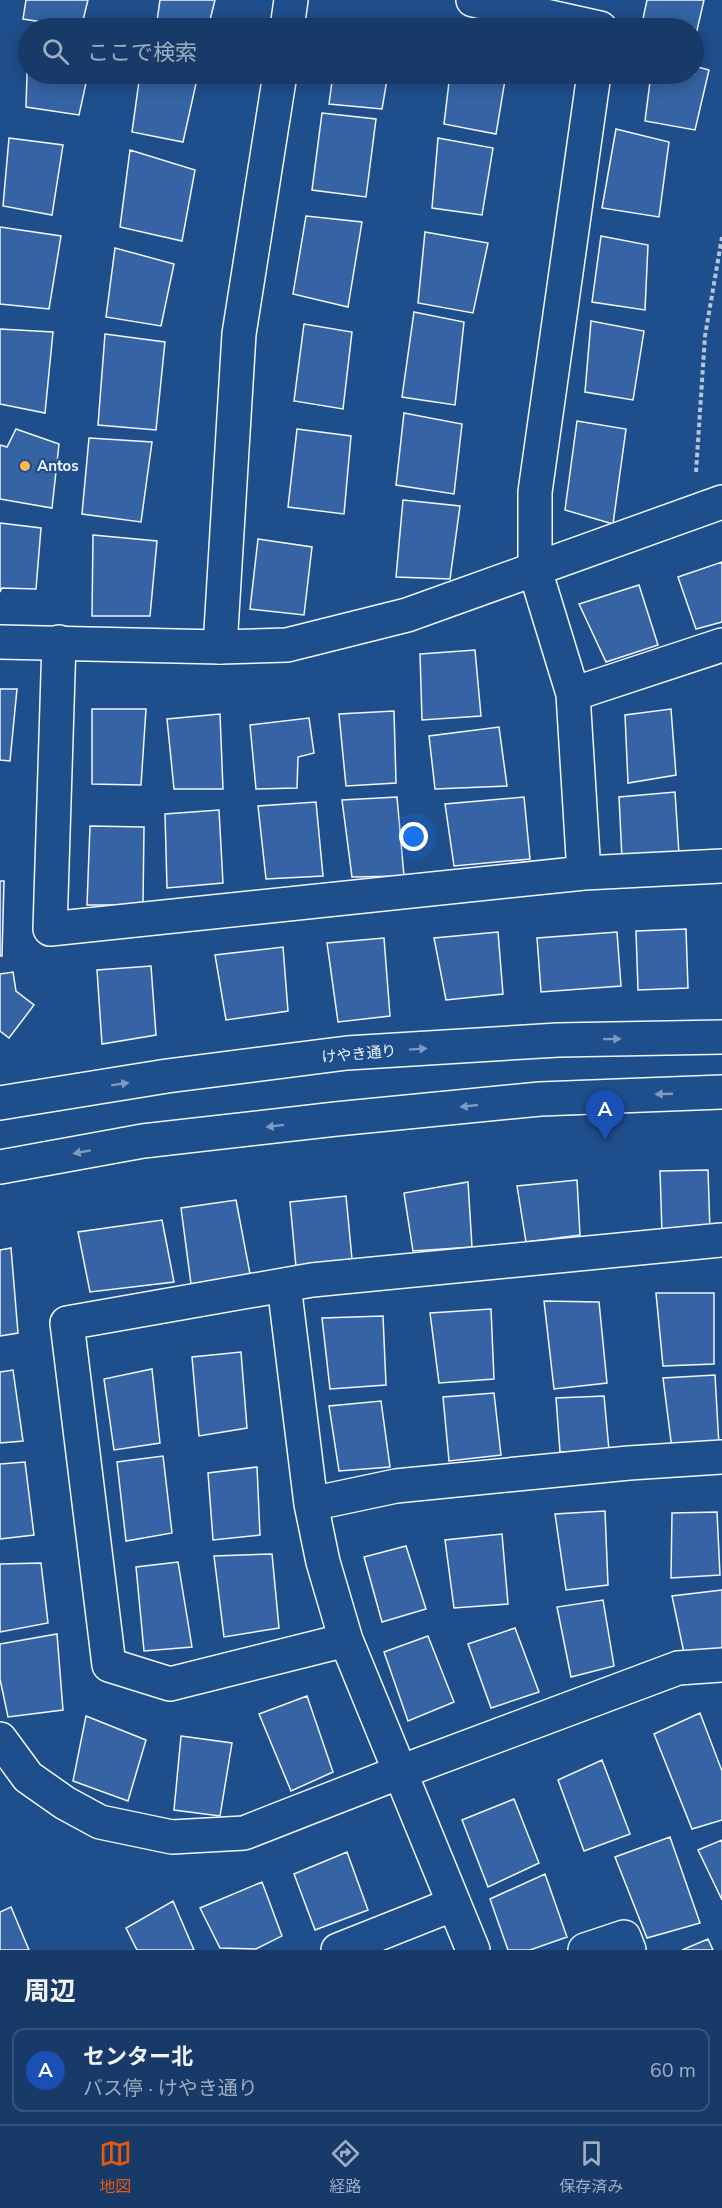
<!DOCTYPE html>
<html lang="ja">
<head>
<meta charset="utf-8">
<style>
  :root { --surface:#173a69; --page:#20416f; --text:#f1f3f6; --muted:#9eadc0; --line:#36547d; --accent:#ea580c }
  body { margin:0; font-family:"Nunito Sans","Noto Sans JP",sans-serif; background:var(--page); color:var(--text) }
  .you { position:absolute; left:414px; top:837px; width:21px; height:21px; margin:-15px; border:4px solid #fff; border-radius:50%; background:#1a73e8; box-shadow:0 0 0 9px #1a73e833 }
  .badge { display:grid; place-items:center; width:39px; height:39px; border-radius:50%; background:var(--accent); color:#fff; font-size:20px; font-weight:700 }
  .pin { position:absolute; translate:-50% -50px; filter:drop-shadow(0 2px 3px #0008) }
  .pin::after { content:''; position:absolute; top:32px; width:21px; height:18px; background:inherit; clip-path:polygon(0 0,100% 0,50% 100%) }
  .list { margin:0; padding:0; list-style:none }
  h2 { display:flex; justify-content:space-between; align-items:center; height:78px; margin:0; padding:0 24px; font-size:26px }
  h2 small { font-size:20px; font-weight:400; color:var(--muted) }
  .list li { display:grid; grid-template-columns:39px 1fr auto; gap:18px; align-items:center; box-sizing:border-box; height:84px; margin:0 12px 12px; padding:0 12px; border:2px solid var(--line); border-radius:12px }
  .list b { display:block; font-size:22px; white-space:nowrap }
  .list p { margin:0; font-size:20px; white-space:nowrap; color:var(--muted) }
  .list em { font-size:20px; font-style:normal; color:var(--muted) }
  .icon { flex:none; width:33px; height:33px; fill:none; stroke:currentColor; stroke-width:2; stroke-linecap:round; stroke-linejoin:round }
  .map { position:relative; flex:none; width:722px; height:1950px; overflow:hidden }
  .search { position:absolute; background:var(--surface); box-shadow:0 3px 15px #0003; left:18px; right:18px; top:18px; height:66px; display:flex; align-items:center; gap:15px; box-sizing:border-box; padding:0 21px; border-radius:33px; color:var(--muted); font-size:22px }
  .sheet { height:174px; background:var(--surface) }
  nav { display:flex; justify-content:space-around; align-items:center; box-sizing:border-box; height:84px; border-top:2px solid var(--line); background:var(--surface); font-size:16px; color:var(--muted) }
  nav a { display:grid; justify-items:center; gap:3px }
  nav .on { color:var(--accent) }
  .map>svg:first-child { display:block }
  .building { fill:#3563a3; stroke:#f2f6ff; stroke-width:1.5 }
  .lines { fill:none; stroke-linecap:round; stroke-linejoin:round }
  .minor-casing { stroke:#f2f6ff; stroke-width:36 }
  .tertiary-casing { stroke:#f2f6ff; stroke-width:36 }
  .path { stroke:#b3c4dc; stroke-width:4; stroke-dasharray:4.5 3; stroke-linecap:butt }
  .minor { stroke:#1f4e8c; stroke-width:33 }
  .tertiary { stroke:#1f4e8c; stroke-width:33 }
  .oneway { fill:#7e9ac0 }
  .poi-dot { fill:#ffb74d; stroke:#1f4e8c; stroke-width:2 }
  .labels { text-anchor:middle; stroke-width:4.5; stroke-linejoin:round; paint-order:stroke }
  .poi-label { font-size:15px; font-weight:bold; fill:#f2f6ff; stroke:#1f4e8c; text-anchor:start }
  .street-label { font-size:15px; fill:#f2f6ff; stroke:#1f4e8c }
</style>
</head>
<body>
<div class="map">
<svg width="722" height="1950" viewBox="0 0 722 1950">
  <rect width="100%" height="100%" fill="#1f4e8c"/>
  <path class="building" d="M26,0H88L81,28L23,19Z
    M160,0H215L208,28H156Z
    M647,0H704L694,43V28H641Z
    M341,22L393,28H340Z
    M28,43V74H88L79,115L26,107Z
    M694,66L709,70L695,130L645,121L651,74H694Z
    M140,74H178L197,79L183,142L132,132Z
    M333,74H388L382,109L329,104Z
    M450,74H506L496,134L444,124Z
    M322,113L376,119L366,197L312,190Z
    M616,129L669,142L659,217L602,208Z
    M9,138L63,145L52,215L3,206Z
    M438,138L493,148L482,215L432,208Z
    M130,150L195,170L182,241L120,227Z
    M306,216L362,222L348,307L293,294Z
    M0,227L61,236L49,309L0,304Z
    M425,232L488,243L473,313L418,303Z
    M601,236L648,245L645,310L592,302Z
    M115,248L174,264L161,326L106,317Z
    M414,312L464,322L455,405L402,397Z
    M591,321L644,331L633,400L585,392Z
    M304,324L352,332L343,409L294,401Z
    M0,329L53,332L45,413L0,404Z
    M105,334L165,342L156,430L98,425Z
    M404,413L462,424L454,494L396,485Z
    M577,421L626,429L613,524L565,510Z
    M16,429L59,444L52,508L0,499V445L7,447Z
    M297,429L351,436L344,514L288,507Z
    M89,438L152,442L141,522L82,514Z
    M403,500L460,506L450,579L396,577Z
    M0,523L41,528L36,589L2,588L0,592Z
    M93,535L157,541L150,616H92Z
    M258,539L312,547L304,615L250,609Z
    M722,562V622L696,629L678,577Z
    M639,585L658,645L606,662L579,604Z
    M475,650L481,716L422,720L420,654Z
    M0,689H17L10,761L0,760Z
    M92,709H146L141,785L92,784Z
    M671,709L676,775L628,783L625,715Z
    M394,711L396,783L346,786L339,714Z
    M220,714L223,789H174L167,719Z
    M309,718L314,753L298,757L297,788L256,789L250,725Z
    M499,727L507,786L435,789L429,736Z
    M675,792L679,854L622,859L619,797Z
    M397,797L404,876L352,877L342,800Z
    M524,797L530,859L454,866L445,804Z
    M316,802L323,876L266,879L258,806Z
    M219,810L223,883L167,888L165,814Z
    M90,826L144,827L143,905H87Z
    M0,881H4L2,956H0Z
    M686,929L688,988L638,990L636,931Z
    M498,932L503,994L446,1000L434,938Z
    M617,932L621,986L541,992L537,938Z
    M384,938L390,1016L338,1022L327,943Z
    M283,947L288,1011L226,1020L215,955Z
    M151,966L156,1035L102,1044L97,970Z
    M13,972L16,991L34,1005L9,1038L0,1031V974Z
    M708,1170L710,1232L662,1233L660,1171Z
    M577,1180L580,1235L526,1242L517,1186Z
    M468,1182L472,1247L413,1251L404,1193Z
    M346,1196L352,1259L296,1267L290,1202Z
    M236,1200L250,1274L191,1284L181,1208Z
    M162,1220L174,1282L90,1292L78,1232Z
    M11,1248L18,1333L0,1336V1250Z
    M656,1293H714V1364L663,1366Z
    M544,1301L599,1302L607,1383L554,1389Z
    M491,1309L494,1379L439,1383L430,1313Z
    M383,1316L386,1385L330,1389L322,1318Z
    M241,1352L247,1428L199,1436L192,1357Z
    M152,1369L160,1443L114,1450L104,1379Z
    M13,1370L23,1441L0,1443V1372Z
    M715,1375L719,1446L672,1449L663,1378Z
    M494,1393L501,1455L449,1461L443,1397Z
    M604,1396L609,1450L560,1452L556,1398Z
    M381,1401L390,1467L339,1471L329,1406Z
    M163,1456L172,1533L126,1541L117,1462Z
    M25,1462L34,1535L0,1539V1464Z
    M257,1467L260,1535L213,1540L208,1473Z
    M605,1511L608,1585L566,1590L555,1514Z
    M717,1512L720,1575L671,1578L672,1513Z
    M502,1534L508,1604L454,1608L445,1540Z
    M406,1546L426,1609L382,1622L364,1557Z
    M272,1554L279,1628L224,1637L214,1556Z
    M178,1562L192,1647L144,1651L136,1567Z
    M41,1563L48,1623L0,1632V1564Z
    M722,1590V1652L684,1653L672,1596Z
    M603,1600L614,1666L571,1677L557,1607Z
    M515,1628L539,1692L491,1708L468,1644Z
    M57,1634L63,1710L8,1717L0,1679V1644Z
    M428,1636L454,1702L408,1721L384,1652Z
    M307,1696L333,1772L291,1791L259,1714Z
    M700,1713L722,1771V1820L692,1829L654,1734Z
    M86,1716L146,1740L128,1801L73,1781Z
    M181,1736L232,1743L220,1816L174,1810Z
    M602,1760L630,1834L584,1851L558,1780Z
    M514,1799L539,1863L488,1887L462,1820Z
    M670,1837L700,1923L647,1938L615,1857Z
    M722,1840V1900L698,1850Z
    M347,1852L368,1910L315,1930L294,1874Z
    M545,1874L567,1937L530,1950H508L490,1899Z
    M262,1882L282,1936L256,1949L220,1948L200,1908Z
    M173,1901L194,1950H137L126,1928Z
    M11,1907L29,1950H0V1912Z
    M708,1939L713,1950H682Z"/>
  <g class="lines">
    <defs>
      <path id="minor" d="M473,0L600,28
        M287,28L291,0
        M59,642L50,929L584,873L722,866
        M220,647L239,334L280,74
        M573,694L722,645
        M584,873L573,694L535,570V492L594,74
        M284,1285L311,1504
        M346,1640L170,1684L109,1665L67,1323L312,1280L722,1240
        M338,1950L454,1904
        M473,1950L346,1640L323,1562L311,1504L396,1486L629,1463L722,1457
        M585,1950L624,1937L629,1950"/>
      <path id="tertiary" d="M0,642L220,647L287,645L407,615L722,502
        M0,1103L167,1076L347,1053L558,1040L722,1037
        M0,1167L143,1141L336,1119L540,1099L722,1092
        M0,1739L28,1777L65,1803L100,1822L172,1837L244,1833L400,1772L678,1668L722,1665"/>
    </defs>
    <use href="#minor" class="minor-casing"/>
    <use href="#tertiary" class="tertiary-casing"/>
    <path class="path" d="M696,472L705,336L722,237"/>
    <use href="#minor" class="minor"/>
    <use href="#tertiary" class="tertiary"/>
  </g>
  <defs><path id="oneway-solid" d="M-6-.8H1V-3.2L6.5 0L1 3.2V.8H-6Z" transform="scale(1.5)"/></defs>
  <g class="oneway">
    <use href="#oneway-solid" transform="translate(612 1039) rotate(-1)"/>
    <use href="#oneway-solid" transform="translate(418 1049) rotate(-4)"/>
    <use href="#oneway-solid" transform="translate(120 1084) rotate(-9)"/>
    <use href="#oneway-solid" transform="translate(664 1094) rotate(178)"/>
    <use href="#oneway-solid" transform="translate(469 1106) rotate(174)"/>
    <use href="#oneway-solid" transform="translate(275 1126) rotate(173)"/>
    <use href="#oneway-solid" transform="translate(82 1152) rotate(170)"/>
  </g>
  <circle class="poi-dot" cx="25" cy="466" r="6"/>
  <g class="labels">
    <g class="poi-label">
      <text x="37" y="471">Antos</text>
    </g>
    <g class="street-label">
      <text transform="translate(359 1054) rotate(-5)" y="5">けやき通り</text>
    </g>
  </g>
</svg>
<div class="you"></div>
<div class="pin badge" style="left:605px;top:1140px;background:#1a4fb4">A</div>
<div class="search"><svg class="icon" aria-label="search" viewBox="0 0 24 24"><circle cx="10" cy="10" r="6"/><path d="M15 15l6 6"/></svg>ここで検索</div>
</div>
<section class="sheet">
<h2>周辺<small></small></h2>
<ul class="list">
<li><span class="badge" style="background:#1a4fb4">A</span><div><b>センター北</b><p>バス停 · けやき通り</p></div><em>60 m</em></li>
</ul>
</section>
<nav>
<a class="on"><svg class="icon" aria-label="map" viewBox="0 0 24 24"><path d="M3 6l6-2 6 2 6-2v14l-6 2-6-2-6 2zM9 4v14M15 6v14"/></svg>地図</a>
<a><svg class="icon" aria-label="directions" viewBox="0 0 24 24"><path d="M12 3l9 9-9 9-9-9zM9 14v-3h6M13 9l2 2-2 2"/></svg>経路</a>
<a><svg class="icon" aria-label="saved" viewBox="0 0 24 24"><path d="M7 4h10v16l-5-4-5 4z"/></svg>保存済み</a>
</nav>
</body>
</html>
